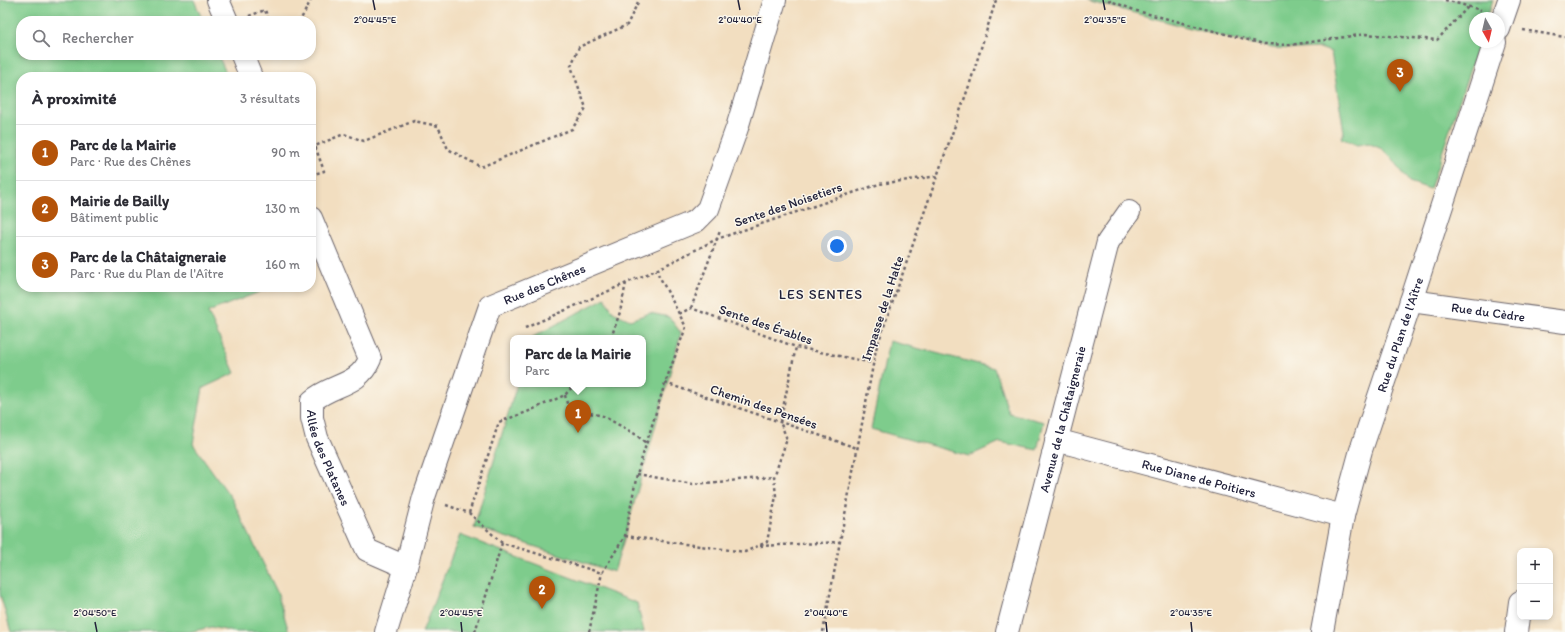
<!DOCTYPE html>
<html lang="fr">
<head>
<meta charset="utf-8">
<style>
  :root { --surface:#fff; --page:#f2f2f3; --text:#2b2b33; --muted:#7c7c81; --line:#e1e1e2; --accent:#b45309 }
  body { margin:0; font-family:Itim,sans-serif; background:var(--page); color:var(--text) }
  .controls { position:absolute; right:12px; bottom:12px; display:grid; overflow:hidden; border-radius:8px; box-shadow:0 2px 6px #0003 }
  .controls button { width:36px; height:36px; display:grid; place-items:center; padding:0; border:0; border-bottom:1px solid var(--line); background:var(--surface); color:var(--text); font:20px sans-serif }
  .compass { position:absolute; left:1469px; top:12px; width:36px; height:36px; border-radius:50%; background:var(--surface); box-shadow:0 2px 6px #0003; rotate:172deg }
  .you { position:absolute; left:837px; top:246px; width:14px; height:14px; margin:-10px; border:3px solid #fff; border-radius:50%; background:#1a73e8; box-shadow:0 0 0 6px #1a73e833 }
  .badge { display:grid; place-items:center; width:26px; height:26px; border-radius:50%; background:var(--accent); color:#fff; font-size:13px; font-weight:700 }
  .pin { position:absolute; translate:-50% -33px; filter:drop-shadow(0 1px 2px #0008) }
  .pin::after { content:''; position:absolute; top:21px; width:14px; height:12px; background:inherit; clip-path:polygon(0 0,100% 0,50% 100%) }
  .popup { position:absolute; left:510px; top:335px; width:136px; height:52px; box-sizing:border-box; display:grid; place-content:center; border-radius:8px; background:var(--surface); filter:drop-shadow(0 1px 3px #0005); font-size:13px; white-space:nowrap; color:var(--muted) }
  .popup b { font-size:15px; color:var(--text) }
  .popup::after { content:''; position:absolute; left:50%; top:100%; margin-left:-8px; border:8px solid transparent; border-top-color:var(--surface) }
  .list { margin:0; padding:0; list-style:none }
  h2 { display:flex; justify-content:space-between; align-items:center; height:52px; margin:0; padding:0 16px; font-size:17px }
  h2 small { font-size:13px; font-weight:400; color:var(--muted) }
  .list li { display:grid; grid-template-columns:26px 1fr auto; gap:12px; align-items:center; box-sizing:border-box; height:56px; padding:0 16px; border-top:1px solid var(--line) }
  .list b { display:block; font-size:15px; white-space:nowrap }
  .list p { margin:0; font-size:13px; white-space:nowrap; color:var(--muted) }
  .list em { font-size:13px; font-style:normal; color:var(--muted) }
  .icon { flex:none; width:22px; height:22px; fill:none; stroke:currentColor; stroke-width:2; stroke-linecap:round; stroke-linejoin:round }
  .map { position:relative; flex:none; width:1565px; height:632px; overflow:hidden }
  .search { position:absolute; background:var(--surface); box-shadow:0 2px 6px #0003; left:16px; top:16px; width:300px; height:44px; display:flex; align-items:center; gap:10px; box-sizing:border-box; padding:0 14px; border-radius:16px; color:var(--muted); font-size:15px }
  .panel { position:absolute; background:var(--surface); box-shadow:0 2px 6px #0003; left:16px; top:72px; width:300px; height:220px; border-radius:16px }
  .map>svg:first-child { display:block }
  .green { fill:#7ecc8c; stroke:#507764 }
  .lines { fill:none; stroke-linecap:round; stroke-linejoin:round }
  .minor-casing { stroke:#6b646a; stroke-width:24 }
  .path { stroke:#6b646a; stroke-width:2.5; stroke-dasharray:3 3; stroke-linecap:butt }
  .minor { stroke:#fff; stroke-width:22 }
  .ticks { fill:none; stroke:#22223b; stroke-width:1.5 }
  .labels { text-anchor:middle; stroke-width:3; stroke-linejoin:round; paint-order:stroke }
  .street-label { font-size:13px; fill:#22223b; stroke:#fbf7ec }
  .neighbourhood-label { font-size:14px; letter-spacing:1px; fill:#22223b; stroke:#fbf7ec }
  .ticks-label { font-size:10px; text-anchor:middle; fill:#22223b; stroke:#fbf7ec; stroke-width:3; stroke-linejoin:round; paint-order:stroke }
</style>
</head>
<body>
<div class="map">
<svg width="1565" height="632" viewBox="0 0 1565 632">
  <rect width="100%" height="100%" fill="#fbf7ec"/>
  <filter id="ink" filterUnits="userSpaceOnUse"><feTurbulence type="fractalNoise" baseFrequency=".025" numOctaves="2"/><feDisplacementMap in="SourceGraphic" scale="8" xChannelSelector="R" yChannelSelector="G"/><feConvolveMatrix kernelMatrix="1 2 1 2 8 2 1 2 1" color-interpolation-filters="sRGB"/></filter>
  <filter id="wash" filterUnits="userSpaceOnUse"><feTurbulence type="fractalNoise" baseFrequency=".012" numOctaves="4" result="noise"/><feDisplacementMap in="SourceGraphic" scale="16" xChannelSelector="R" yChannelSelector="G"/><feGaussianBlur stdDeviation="0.9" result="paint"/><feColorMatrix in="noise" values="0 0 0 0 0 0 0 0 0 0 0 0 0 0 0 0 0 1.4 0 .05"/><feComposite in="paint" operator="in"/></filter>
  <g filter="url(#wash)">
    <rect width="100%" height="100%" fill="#f2dec0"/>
    <path class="green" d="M0,0H194L203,21H21V55H218L228,77H21V287H272L208,312L235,373L203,388L193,444L232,499L277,592L289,632H234L211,627L189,632H11L0,594Z
      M1086,0H1493L1487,18H1475V42H1479L1430,189L1409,182L1394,160L1382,149L1368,143L1357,145L1341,138L1344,132L1331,52L1320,48L1296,49L1272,48L1235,40Z
      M605,298L613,312L630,320L650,313L669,317L681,333L625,536L614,572L474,527L517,384H643V338H531Z
      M889,341L994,368L1009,413L1044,422L1037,450L1000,442L969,456L871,429Z
      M460,535L637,603L644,632H422Z"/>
  </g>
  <g filter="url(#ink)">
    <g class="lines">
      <defs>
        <g id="minor">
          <path d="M218,0L227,21"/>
          <path d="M1499,29L1509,0"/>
          <path d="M242,55L251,77"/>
          <path id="s1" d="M311,218L370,359C358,387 333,383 312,401V418L317,438L367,550L406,567"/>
          <path id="s2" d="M1411,301L1565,322"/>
          <path id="s3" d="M1056,440L1343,516"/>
          <path id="s4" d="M386,632L406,567L424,497L490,306L696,221L708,209L737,128L775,0"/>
          <path id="s5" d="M1007,632L1108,242L1129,212"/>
          <path id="s6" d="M1322,632L1343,516L1361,450L1411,301L1495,42"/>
          <path d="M1516,632L1520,602"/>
        </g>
      </defs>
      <use href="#minor" class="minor-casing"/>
      <path class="path" d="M1108,0L1137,11L1264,44L1290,45L1366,34L1437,40L1468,7
        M1445,0L1481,10
        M249,16L265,10L269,21
        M297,21L301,19L311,0
        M1523,30L1565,37
        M311,175L324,171L315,146L344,134L364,141L414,121L438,126L448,149L481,167L572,129L586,108L571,66L579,47L627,25L639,0
        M691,308L717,239L879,184L938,176
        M679,314L691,308L796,347L873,363
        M525,328L656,270L717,239L720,231
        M611,338L620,312L626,283
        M665,383L857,448
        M565,395L568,408L603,416L635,434L646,443
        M637,474L693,484L774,477
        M446,505L469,513L502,543L602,573L625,536L637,474L665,383L686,327L656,270
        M469,513L499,422L527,412L565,395L575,384
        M625,536L745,552L767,542L776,496L774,477L787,439L780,422L796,347
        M760,546L839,542
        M475,632L502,543
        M589,632L602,573
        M823,632L876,349L970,83L996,0"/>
      <use href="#minor" class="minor"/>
    </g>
  </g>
  <path class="ticks" d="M373,0L375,10M738,0L740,10M1103,0L1105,10M95,622L97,632M461,622L462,632M826,622L827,632M1191,622L1192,632"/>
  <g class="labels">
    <g class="street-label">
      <text transform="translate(788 204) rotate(-19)" y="5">Sente des Noisetiers</text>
      <text dy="5" stroke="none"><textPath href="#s4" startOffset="401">Rue des Chênes</textPath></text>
      <text transform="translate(882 308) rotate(-72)" y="5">Impasse de la Halte</text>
      <text dy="5" stroke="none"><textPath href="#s2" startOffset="78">Rue du Cèdre</textPath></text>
      <text transform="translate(766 324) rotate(19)" y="5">Sente des Érables</text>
      <text dy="5" stroke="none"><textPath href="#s6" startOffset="308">Rue du Plan de l'Aître</textPath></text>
      <text transform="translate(764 406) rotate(19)" y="5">Chemin des Pensées</text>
      <text dy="5" stroke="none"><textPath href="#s5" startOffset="220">Avenue de la Châtaigneraie</textPath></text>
      <text dy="5" stroke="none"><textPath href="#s1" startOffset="286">Allée des Platanes</textPath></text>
      <text dy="5" stroke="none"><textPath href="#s3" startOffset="148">Rue Diane de Poitiers</textPath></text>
    </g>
    <g class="neighbourhood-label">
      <text x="821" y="299">LES SENTES</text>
    </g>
  </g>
  <g class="ticks-label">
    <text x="375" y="23">2°04'45"E</text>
    <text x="740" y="23">2°04'40"E</text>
    <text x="1105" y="23">2°04'35"E</text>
    <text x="95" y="616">2°04'50"E</text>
    <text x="461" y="616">2°04'45"E</text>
    <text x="826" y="616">2°04'40"E</text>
    <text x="1191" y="616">2°04'35"E</text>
  </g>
</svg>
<div class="controls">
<button>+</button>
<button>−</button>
</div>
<svg class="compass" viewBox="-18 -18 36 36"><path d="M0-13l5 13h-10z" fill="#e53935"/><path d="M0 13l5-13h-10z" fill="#7c7c81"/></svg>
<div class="you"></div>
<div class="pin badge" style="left:578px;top:433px">1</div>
<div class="popup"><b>Parc de la Mairie</b>Parc</div>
<div class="pin badge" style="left:542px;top:609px">2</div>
<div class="pin badge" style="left:1400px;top:92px">3</div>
<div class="search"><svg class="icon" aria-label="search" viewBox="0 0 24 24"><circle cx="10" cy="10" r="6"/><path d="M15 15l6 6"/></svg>Rechercher</div>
<section class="panel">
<h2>À proximité<small>3 résultats</small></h2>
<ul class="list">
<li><span class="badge">1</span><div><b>Parc de la Mairie</b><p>Parc · Rue des Chênes</p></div><em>90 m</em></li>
<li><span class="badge">2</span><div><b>Mairie de Bailly</b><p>Bâtiment public</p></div><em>130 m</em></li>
<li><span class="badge">3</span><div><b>Parc de la Châtaigneraie</b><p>Parc · Rue du Plan de l'Aître</p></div><em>160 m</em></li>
</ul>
</section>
</div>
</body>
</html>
